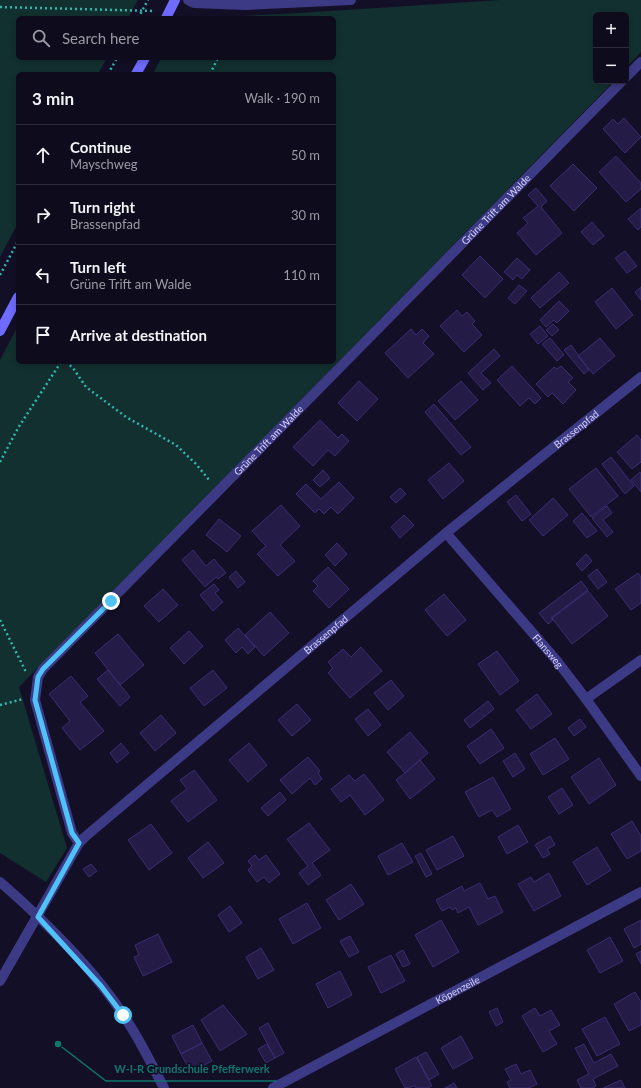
<!DOCTYPE html>
<html lang="en">
<head>
<meta charset="utf-8">
<style>
  :root { --surface:#0e0b1c; --page:#171425; --text:#f1f3f6; --muted:#9b9ba3; --line:#2e2b3b }
  body { margin:0; font-family:Lato,sans-serif; background:var(--page); color:var(--text) }
  .controls { position:absolute; right:12px; top:12px; display:grid; overflow:hidden; border-radius:6px; box-shadow:0 2px 6px #0003 }
  .controls button { width:36px; height:36px; display:grid; place-items:center; padding:0; border:0; border-bottom:1px solid var(--line); background:var(--surface); color:var(--text); font:20px sans-serif }
  .stop { position:absolute; width:12px; height:12px; margin:-9px; border:3px solid #4fc3f7; border-radius:50%; background:#fff }
  .stop.end { background:#4fc3f7; border-color:#fff; box-shadow:0 1px 4px #0008 }
  .list { margin:0; padding:0; list-style:none }
  h2 { display:flex; justify-content:space-between; align-items:center; height:52px; margin:0; padding:0 16px; font-size:17px }
  h2 small { font-size:13px; font-weight:400; color:var(--muted) }
  .list li { display:grid; grid-template-columns:26px 1fr auto; gap:12px; align-items:center; box-sizing:border-box; height:60px; padding:0 16px; border-top:1px solid var(--line) }
  .list b { display:block; font-size:15px; white-space:nowrap }
  .list p { margin:0; font-size:13px; white-space:nowrap; color:var(--muted) }
  .list em { font-size:13px; font-style:normal; color:var(--muted) }
  .icon { flex:none; width:22px; height:22px; fill:none; stroke:currentColor; stroke-width:2; stroke-linecap:round; stroke-linejoin:round }
  .map { position:relative; flex:none; width:641px; height:1088px; overflow:hidden }
  .search { position:absolute; background:var(--surface); box-shadow:0 2px 6px #0003; left:16px; top:16px; width:320px; height:44px; display:flex; align-items:center; gap:10px; box-sizing:border-box; padding:0 14px; border-radius:6px; color:var(--muted); font-size:15px }
  .panel { position:absolute; background:var(--surface); box-shadow:0 2px 6px #0003; left:16px; top:72px; width:320px; height:292px; border-radius:6px }
  .map>svg:first-child { display:block }
  .green { fill:#12302f }
  .building { fill:#241b47; stroke:#3b2d73 }
  .lines { fill:none; stroke-linecap:round; stroke-linejoin:round }
  .path { stroke:#2fb8b0; stroke-width:2.5; stroke-dasharray:2 3; stroke-linecap:butt }
  .street { stroke:#3d3a85; stroke-width:10 }
  .secondary { stroke:#6f6bff; stroke-width:10 }
  .route { stroke:#4fc3f7; stroke-width:5 }
  .labels { text-anchor:middle; stroke-width:3; stroke-linejoin:round; paint-order:stroke }
  .street-label { font-size:10px; fill:#d9d4ff; stroke:#130f26 }
  .leader { fill:none; stroke:#0f766e; stroke-width:1.5 }
  .callout-dot { fill:#0f766e; stroke:#130f26; stroke-width:1.5 }
  .callout-label { font-size:11px; text-anchor:middle; font-weight:bold; fill:#0f766e; stroke:#130f26; stroke-width:3; stroke-linejoin:round; paint-order:stroke }
</style>
</head>
<body>
<div class="map">
<svg width="641" height="1088" viewBox="0 0 641 1088">
  <rect width="100%" height="100%" fill="#130f26"/>
  <path class="green" d="M0,0H138L128,18H18V58H107L98,74H18V223L0,257Z
    M500,0H641V52L626,68V15H596V81H614L19,687L67,848L46,882L0,853V360L18,326V362H334V74H153L161,58H334V18H183V17L204,18L299,13Z"/>
  <path class="building" d="M624,118L641,137L625,153L603,129L613,119L618,124Z
    M616,156L641,183V189L626,202L599,172Z
    M573,164L597,188L574,211L550,186Z
    M536,188L547,201L541,207L562,233L536,255L517,233L528,223L523,218L538,206L528,195Z
    M641,208V227L638,230L628,219Z
    M592,222L604,236L593,245L581,232Z
    M625,251L637,266L627,273L615,258Z
    M480,256L503,279L485,298L462,275Z
    M517,258L530,270L522,279L517,275L513,280L504,272Z
    M559,272L569,283L540,308L531,298Z
    M519,285L527,291L515,304L508,298Z
    M641,287V300L635,292Z
    M612,288L633,315L616,329L595,302Z
    M559,301L569,311L557,323L554,320L546,327L540,320Z
    M457,310L462,316L467,312L475,321L472,324L482,335L464,352L440,326Z
    M553,324L559,330L552,336L546,330Z
    M540,326L548,336L538,344L530,334Z
    M411,329L416,335L422,329L429,336L423,343L434,354L408,378L385,353Z
    M550,338L564,355L557,361L542,344Z
    M600,338L615,356L593,374L578,356Z
    M571,345L589,370L584,374L564,350Z
    M494,349L500,356L481,373L491,383L483,390L468,373Z
    M512,366L541,398L535,404L529,398L520,406L497,380Z
    M561,366L573,378L568,382L576,390L563,404L552,393L548,397L536,384L554,367L557,369Z
    M359,381L378,399L357,421L338,403Z
    M461,381L478,400L455,420L438,401Z
    M434,404L471,447L461,455L425,412Z
    M320,420L338,438L342,434L349,441L335,456L328,450L313,466L293,447Z
    M637,435L641,440V462L632,469L617,452Z
    M611,457L634,486L625,494L602,464Z
    M449,463L464,481L443,499L428,480Z
    M596,468L618,496L591,517L569,489Z
    M323,470L330,478L320,487L313,480Z
    M640,472L641,473V492L631,480Z
    M339,482L354,498L338,514L331,507L324,514L319,509L315,513L296,494L306,484L321,499Z
    M400,488L406,494L396,503L390,497Z
    M516,495L531,514L522,521L507,502Z
    M553,498L568,515L543,536L529,520Z
    M281,505L300,526L280,545L295,561L278,576L257,554L266,546L252,531Z
    M607,506L612,513L603,520L613,532L607,537L592,518Z
    M582,513L597,531L587,538L573,521Z
    M404,515L414,525L400,538L391,527Z
    M219,519L241,536L227,552L206,535Z
    M337,543L347,554L335,566L325,555Z
    M193,550L206,566L214,559L226,573L218,579L216,577L205,587L182,560Z
    M586,554L592,561L582,571L576,564Z
    M328,567L349,589L329,608L313,591L318,586L313,581Z
    M597,569L607,582L598,589L588,576Z
    M236,571L245,582L238,588L229,577Z
    M638,573L641,577V603L631,610L615,589Z
    M581,581L588,590L551,618L553,620L548,624L539,613Z
    M214,584L219,590L215,593L223,602L213,611L200,595Z
    M163,589L178,605L159,622L144,606Z
    M588,591L608,616L572,644L552,618Z
    M444,594L466,620L447,636L425,610Z
    M270,612L289,633L264,656L245,635Z
    M238,628L255,647L248,654L242,647L236,653L225,640Z
    M189,631L203,646L184,664L170,648Z
    M118,634L144,665L120,685L95,653Z
    M361,647L382,671L350,698L328,673L333,668L328,662L343,649L351,657Z
    M497,651L519,681L500,695L478,664Z
    M108,670L130,697L120,706L97,679Z
    M213,670L227,688L204,706L190,688Z
    M71,676L88,696L80,702L104,731L80,750L62,728L70,721L49,694Z
    M391,680L404,696L388,710L374,693Z
    M537,694L552,714L531,729L516,710Z
    M488,701L494,709L470,728L464,720Z
    M297,704L311,720L292,736L278,720Z
    M368,709L381,725L368,736L355,719Z
    M161,715L176,733L155,751L140,733Z
    M580,719L586,727L574,736L568,728Z
    M491,729L504,748L480,764L467,746Z
    M410,732L428,753L405,773L387,752Z
    M555,738L569,759L543,775L530,754Z
    M121,743L129,753L117,763L110,753Z
    M249,743L267,765L248,782L229,760Z
    M515,753L525,769L513,777L503,761Z
    M308,757L320,771L318,773L322,779L315,785L310,778L292,794L280,780Z
    M599,758L616,785L589,804L571,777Z
    M420,760L435,779L410,799L396,780Z
    M194,770L217,800L188,822L171,801L187,789L180,780Z
    M364,774L384,800L365,815L350,795L341,802L331,789L349,775L355,781Z
    M493,777L511,809L497,817L492,810L479,817L465,792Z
    M562,788L573,805L559,814L548,797Z
    M280,792L286,800L268,816L261,808Z
    M632,821L641,836V851L627,859L611,834Z
    M309,823L330,850L312,863L321,875L308,885L299,873L308,866L287,839Z
    M151,824L172,853L149,870L128,840Z
    M518,825L528,842L507,854L498,837Z
    M453,836L464,856L437,870L426,850Z
    M550,836L555,845L547,849L550,854L543,858L535,845Z
    M208,842L224,863L203,878L188,858Z
    M402,843L413,862L388,875L378,856Z
    M597,847L611,870L587,885L573,862Z
    M421,853L432,874L426,877L415,856Z
    M255,855L259,860L266,855L280,874L269,883L264,877L257,882L248,870L252,866L248,861Z
    M91,864L97,871L89,877L83,869Z
    M549,873L561,896L534,911L518,884L531,877L534,882Z
    M480,883L488,899L495,896L503,912L478,925L469,907L458,913L456,908L452,910L450,907L442,911L436,900L462,886L464,891Z
    M351,884L364,904L339,920L326,900Z
    M307,903L321,928L293,944L279,919Z
    M230,906L242,923L229,932L218,915Z
    M441,920L459,952L433,967L415,935Z
    M641,920V944L634,948L624,929Z
    M158,934L172,962L143,976L134,957L139,955L135,945Z
    M350,936L359,952L349,957L340,941Z
    M610,937L623,961L600,973L587,950Z
    M261,948L274,970L258,979L246,957Z
    M403,950L410,964L403,967L396,954Z
    M641,951V964L636,954Z
    M391,955L405,981L381,993L368,967Z
    M340,971L352,995L328,1008L316,984Z
    M635,992L641,1002V1025L629,1031L614,1004Z
    M223,1005L247,1034L220,1051L201,1020Z
    M497,1008L503,1022L496,1026L489,1012Z
    M535,1008L540,1016L551,1010L560,1025L549,1031L557,1044L543,1052L522,1016Z
    M605,1017L620,1044L597,1056L582,1029Z
    M268,1023L284,1053L275,1058L259,1028Z
    M193,1025L202,1043L181,1054L172,1036Z
    M461,1036L473,1058L453,1069L441,1048Z
    M202,1043L212,1061L191,1072L181,1054Z
    M267,1044L275,1058L266,1063L258,1049Z
    M584,1044L594,1063L611,1054L618,1066L593,1079L596,1086L592,1088H581L577,1080L589,1074L575,1048Z
    M426,1052L439,1074L429,1080L417,1057Z
    M416,1057L432,1086L428,1088H416L415,1086L405,1088L395,1069Z
    M516,1064L521,1074L530,1070L537,1084L529,1088H510L507,1082L511,1080L505,1069Z
    M621,1080L625,1088H603Z
    M454,1083L457,1088H445Z"/>
  <g class="lines">
    <path class="path" d="M0,7L155,11
      M138,18L148,0
      M108,74L117,58
      M210,74L218,58
      M0,275L18,241
      M66,362L73,368L86,387L126,417L176,445L196,464L210,481
      M0,462L18,428L61,362
      M0,620L26,672
      M0,705L23,699"/>
    <g class="street">
      <path d="M188,0L194,3L246,5L351,0"/>
      <path d="M626,77L641,62"/>
      <path id="s1" d="M446,533L557,661L586,699L641,776"/>
      <path d="M586,699L641,660"/>
      <path id="s2" d="M79,843L72,833L35,700L38,677L43,669L622,81"/>
      <path d="M0,882C44,920 99,974 129,1024C142,1044 153,1067 164,1088"/>
      <path id="s3" d="M0,981L79,843L86,836L446,533L641,377"/>
      <path id="s4" d="M273,1088L641,892"/>
    </g>
    <path class="secondary" d="M166,18L175,0
      M136,74L145,58
      M0,331L18,297"/>
  </g>
  <g class="lines">
    <path class="route" d="M111,601L43,669L38,677L35,700L72,833L79,843L38,917L101,986L123,1015"/>
  </g>
  <g class="labels">
    <g class="street-label">
      <text dy="4" stroke="none"><textPath href="#s2" startOffset="828">Grüne Trift am Walde</textPath></text>
      <text dy="4" stroke="none"><textPath href="#s3" startOffset="806">Brassenpfad</textPath></text>
      <text dy="4" stroke="none"><textPath href="#s2" startOffset="504">Grüne Trift am Walde</textPath></text>
      <text dy="4" stroke="none"><textPath href="#s3" startOffset="482">Brassenpfad</textPath></text>
      <text dy="4" stroke="none"><textPath href="#s1" startOffset="156">Flansweg</textPath></text>
      <text dy="4" stroke="none"><textPath href="#s4" startOffset="209">Köpenzeile</textPath></text>
    </g>
  </g>
  <path class="leader" d="M58 1044L106 1081H277"/>
  <circle class="callout-dot" cx="58" cy="1044" r="4"/>
  <g class="callout-label">
    <text x="192" y="1073">W-I-R Grundschule Pfefferwerk</text>
  </g>
</svg>
<div class="controls">
<button>+</button>
<button>−</button>
</div>
<div class="stop" style="left:123px;top:1015px"></div>
<div class="stop end" style="left:111px;top:601px"></div>
<div class="search"><svg class="icon" aria-label="search" viewBox="0 0 24 24"><circle cx="10" cy="10" r="6"/><path d="M15 15l6 6"/></svg>Search here</div>
<section class="panel">
<h2>3 min<small>Walk · 190 m</small></h2>
<ul class="list">
<li><svg class="icon" aria-label="ahead" viewBox="0 0 24 24"><path d="M12 20V5M6 11l6-6 6 6"/></svg><div><b>Continue</b><p>Mayschweg</p></div><em>50 m</em></li>
<li><svg class="icon" aria-label="right" viewBox="0 0 24 24"><path d="M7 20v-9h11M14 6l5 5-5 5"/></svg><div><b>Turn right</b><p>Brassenpfad</p></div><em>30 m</em></li>
<li><svg class="icon" aria-label="left" viewBox="0 0 24 24"><path d="M17 20v-9H6M10 6l-5 5 5 5"/></svg><div><b>Turn left</b><p>Grüne Trift am Walde</p></div><em>110 m</em></li>
<li><svg class="icon" aria-label="arrive" viewBox="0 0 24 24"><path d="M6 21V4h12l-3 4 3 4H6"/></svg><div><b>Arrive at destination</b></div></li>
</ul>
</section>
</div>
</body>
</html>
